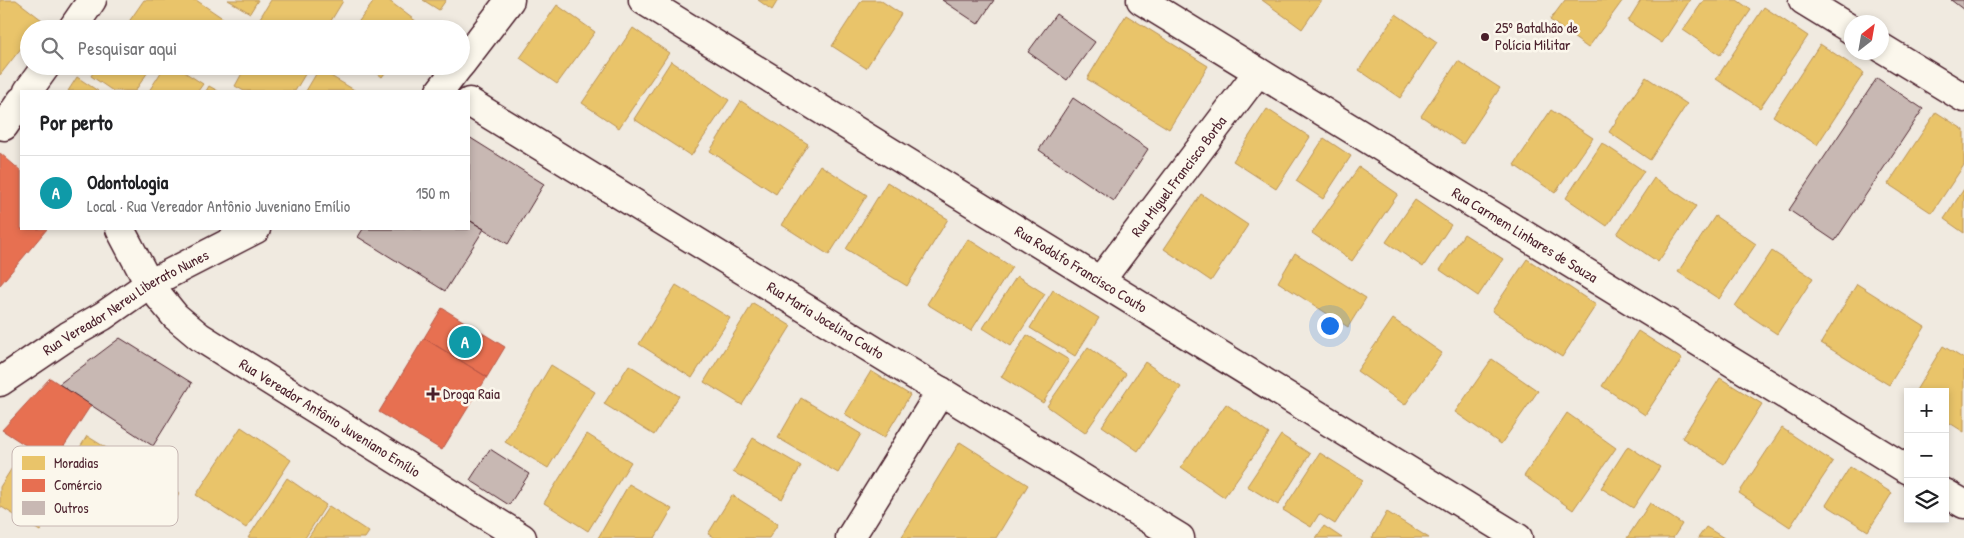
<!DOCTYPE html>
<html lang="pt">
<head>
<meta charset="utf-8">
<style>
  :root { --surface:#fff; --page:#f2f2f2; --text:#202124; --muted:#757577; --line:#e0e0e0; --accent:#2563eb }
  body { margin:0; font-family:"Patrick Hand",sans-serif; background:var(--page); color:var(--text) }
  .controls { position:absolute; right:15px; bottom:15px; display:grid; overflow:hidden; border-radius:0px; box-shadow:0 2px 8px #0003 }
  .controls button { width:45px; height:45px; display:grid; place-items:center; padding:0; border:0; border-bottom:1px solid var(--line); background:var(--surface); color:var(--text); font:25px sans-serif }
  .compass { position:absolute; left:1844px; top:15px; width:45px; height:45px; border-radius:50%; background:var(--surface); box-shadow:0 2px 8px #0003; rotate:31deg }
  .you { position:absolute; left:1329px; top:325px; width:18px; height:18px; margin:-12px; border:4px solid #fff; border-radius:50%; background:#1a73e8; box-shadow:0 0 0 8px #1a73e833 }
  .badge { display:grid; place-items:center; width:32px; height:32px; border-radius:50%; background:var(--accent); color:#fff; font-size:16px; font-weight:700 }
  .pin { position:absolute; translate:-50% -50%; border:2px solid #fff; box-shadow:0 1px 5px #0006 }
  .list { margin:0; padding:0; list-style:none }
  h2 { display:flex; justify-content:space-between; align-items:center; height:65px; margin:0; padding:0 20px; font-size:21px }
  h2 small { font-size:16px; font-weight:400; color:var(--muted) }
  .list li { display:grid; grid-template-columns:32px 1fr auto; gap:15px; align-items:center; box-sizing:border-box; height:75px; padding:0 20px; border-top:1px solid var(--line) }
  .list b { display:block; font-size:19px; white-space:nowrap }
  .list p { margin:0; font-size:16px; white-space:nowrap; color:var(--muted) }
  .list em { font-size:16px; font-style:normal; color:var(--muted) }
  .icon { flex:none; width:28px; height:28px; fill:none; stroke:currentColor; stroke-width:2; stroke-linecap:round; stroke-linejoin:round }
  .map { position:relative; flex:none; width:1964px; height:538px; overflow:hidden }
  .search { position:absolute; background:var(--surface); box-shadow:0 2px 8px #0003; left:20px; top:20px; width:450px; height:55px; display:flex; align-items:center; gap:12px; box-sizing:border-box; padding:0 18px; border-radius:28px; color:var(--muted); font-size:19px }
  .panel { position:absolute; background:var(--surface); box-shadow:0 2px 8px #0003; left:20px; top:90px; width:450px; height:140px; border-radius:0px }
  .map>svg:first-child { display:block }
  .homes { fill:#e9c46a; stroke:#b99257 }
  .shops { fill:#e76f51; stroke:#b85746 }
  .building { fill:#c8b8b3; stroke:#4a1f2b }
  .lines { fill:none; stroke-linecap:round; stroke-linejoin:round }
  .minor-casing { stroke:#4a1f2b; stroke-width:31 }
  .major-casing { stroke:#4a1f2b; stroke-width:31 }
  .minor { stroke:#fbf7ec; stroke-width:28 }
  .major { stroke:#fbf7ec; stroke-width:28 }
  .poi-dot { fill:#4a1f2b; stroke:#fbf7ec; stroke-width:2 }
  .labels { text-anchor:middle; stroke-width:5; stroke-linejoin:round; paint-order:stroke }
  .poi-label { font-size:15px; fill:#4a1f2b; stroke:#fbf7ec; text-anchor:start }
  .street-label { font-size:15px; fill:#4a1f2b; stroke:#fbf7ec }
  .key { fill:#fbf7ec; stroke:#c6b6b2; stroke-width:1 }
  .key-label { font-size:14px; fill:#4a1f2b }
</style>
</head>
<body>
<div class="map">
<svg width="1964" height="538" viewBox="0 0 1964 538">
  <rect width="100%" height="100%" fill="#f0eae0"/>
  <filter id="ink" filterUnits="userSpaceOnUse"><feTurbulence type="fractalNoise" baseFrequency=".02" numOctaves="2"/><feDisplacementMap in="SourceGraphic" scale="10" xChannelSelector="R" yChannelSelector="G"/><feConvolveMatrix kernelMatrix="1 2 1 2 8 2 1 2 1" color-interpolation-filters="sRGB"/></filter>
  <g filter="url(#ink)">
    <path class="homes" d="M0,0H16L42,20L36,29H29V38L0,75Z
      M144,0H196L224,19L217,29H136L128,23Z
      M228,0H258L250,13Z
      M271,0H342L343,1L326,29H277L260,18Z
      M375,0H388L421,25L419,29H353Z
      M423,0H446L439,10Z
      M758,0H778L772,10Z
      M862,0H880L901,14L866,68L832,46Z
      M1262,0H1322L1302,29Z
      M1565,0H1623L1588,48L1550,20Z
      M1641,0H1690L1662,43L1628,21Z
      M1704,0H1737L1751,10L1720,55L1683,30Z
      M557,5L595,32L557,84L520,58Z
      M1764,7L1808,36L1760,108L1716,79Z
      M1396,14L1437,42L1400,98L1359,70Z
      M1126,15L1208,66L1169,129L1087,79Z
      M633,28L669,53L619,128L582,103Z
      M1820,44L1864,73L1817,145L1773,116Z
      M671,61L729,100L691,156L634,119Z
      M1458,61L1500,88L1463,144L1421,116Z
      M97,66H152L135,91H113L91,76Z
      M165,66H175L203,84L198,91H149Z
      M246,66H310L295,91H244L235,86Z
      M368,66H390L382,77Z
      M319,69L356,91H306Z
      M77,77L98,91H68Z
      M1646,77L1687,104L1650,160L1609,132Z
      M209,86L218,91H206Z
      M741,101L808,144L776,194L710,151Z
      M1267,109L1310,137L1276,189L1233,161Z
      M1551,110L1593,138L1555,193L1514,165Z
      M1936,112L1964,130V165L1932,213L1888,184Z
      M1324,138L1351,156L1323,199L1296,181Z
      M1602,143L1644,171L1607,226L1566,198Z
      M820,165L867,195L829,255L782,225Z
      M1359,167L1398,194L1352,261L1312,233Z
      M1654,178L1696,206L1658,262L1617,234Z
      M887,182L948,219L907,286L846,249Z
      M1964,189V233L1944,219Z
      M1201,194L1248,225L1211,281L1164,249Z
      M1415,200L1451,225L1423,267L1386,242Z
      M1715,216L1756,244L1719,299L1678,272Z
      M1464,234L1503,259L1478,296L1440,270Z
      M968,239L1012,267L971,331L927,304Z
      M1772,251L1813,278L1777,334L1735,306Z
      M1295,253L1366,298L1348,327L1278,282Z
      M1527,259L1596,305L1562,357L1492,311Z
      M1017,276L1045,294L1011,346L983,328Z
      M1857,284L1925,327L1889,385L1821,343Z
      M676,285L730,318L692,378L639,344Z
      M1053,290L1099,318L1075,356L1030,328Z
      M753,303L791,326L742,405L704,382Z
      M1393,319L1442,353L1405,405L1357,371Z
      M1638,331L1682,359L1645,415L1602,386Z
      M1027,335L1069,360L1043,403L1001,377Z
      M1943,346L1964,359V432L1945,420V392H1915Z
      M1088,347L1126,374L1085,433L1047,406Z
      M1492,359L1538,391L1501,444L1455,412Z
      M1145,362L1181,387L1138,451L1102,426Z
      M551,365L595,392L548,468L505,442Z
      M629,365L679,396L654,435L604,404Z
      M871,371L910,395L884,438L845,414Z
      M1720,378L1762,404L1724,464L1682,438Z
      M801,398L861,434L838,473L778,438Z
      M1226,404L1269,434L1224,497L1181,467Z
      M1567,413L1616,448L1573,510L1524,476Z
      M241,427L291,460L246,528L196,495Z
      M1782,428L1833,462L1790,527L1739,493Z
      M587,434L631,462L588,531L544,503Z
      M1281,435L1310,454L1278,505L1247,486Z
      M87,436L179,493L160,524L68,467Z
      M753,438L801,466L782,499L733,472Z
      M960,442L1028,485L996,538H901Z
      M1628,446L1660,467L1633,508L1601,488Z
      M22,452L70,482L40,531L0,506V487Z
      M1320,453L1363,480L1335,524L1319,514L1311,527L1283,510Z
      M1850,467L1892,493L1868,531L1826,505Z
      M287,478L326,505L305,538H248Z
      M629,484L672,509L655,538H598Z
      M732,495L778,524L769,538H715L708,534Z
      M1650,503L1682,524L1673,538H1627Z
      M329,506L369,532L365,538H308Z
      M1387,512L1429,538H1372Z
      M1324,526L1342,538H1316Z
      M1706,527L1724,538H1698Z"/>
    <path class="shops" d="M0,153L21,171V229H47L0,285Z
      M442,308L505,347L487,377L424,338Z
      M424,338L487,377L442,450L379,412Z
      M50,378L91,405L53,463L2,430Z"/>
    <path class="building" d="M942,0H994L978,24Z
      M1951,0H1964V10Z
      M1056,14L1095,42L1067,80L1028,52Z
      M1877,78L1923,109L1835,241L1789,210Z
      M1073,98L1148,149L1114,201L1039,150Z
      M469,137L544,184L508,244L469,220Z
      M469,220L484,229L445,291L358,237L363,229H469Z
      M120,338L192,383L153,446L59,384Z
      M490,449L529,474L509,505L470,480Z"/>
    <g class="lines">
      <defs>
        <g id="minor">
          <path id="s1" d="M643,0L1518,538"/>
          <path id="s2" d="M1141,0L1908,470"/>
          <path d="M1803,0L1852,30"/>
          <path d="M72,29L92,0"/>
          <path d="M1882,48L1964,98"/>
          <path d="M28,91L46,66"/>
          <path id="s3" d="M469,102L1180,538"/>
          <path d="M4,126L21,101"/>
          <path id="s4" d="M120,229L149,284L175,316L200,337L522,538"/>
          <path id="s5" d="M1100,281L1258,72"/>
          <path d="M1945,493L1964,504"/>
          <path d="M850,538L941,391"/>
        </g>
        <g id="major">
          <path d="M461,64L510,0"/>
          <path d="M440,91L459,66"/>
          <path id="s6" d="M0,382L68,336L103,316L149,284L256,229"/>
        </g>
      </defs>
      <use href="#minor" class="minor-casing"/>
      <use href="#major" class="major-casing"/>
      <use href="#minor" class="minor"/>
      <use href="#major" class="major"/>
    </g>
  </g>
  <g class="poi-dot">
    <circle cx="1485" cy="37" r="5"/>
    <path d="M430.5 386.5h5v5h5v5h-5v5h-5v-5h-5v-5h5z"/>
  </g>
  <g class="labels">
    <g class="poi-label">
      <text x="1495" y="33">25º Batalhão de<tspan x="1495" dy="17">Polícia Militar</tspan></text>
      <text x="443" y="399">Droga Raia</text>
    </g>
    <g class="street-label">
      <text dy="5" stroke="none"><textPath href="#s5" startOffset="131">Rua Miguel Francisco Borba</textPath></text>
      <text dy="5" stroke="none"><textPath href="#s2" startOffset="450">Rua Carmem Linhares de Souza</textPath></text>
      <text dy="5" stroke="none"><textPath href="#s1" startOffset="514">Rua Rodolfo Francisco Couto</textPath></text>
      <text dy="5" stroke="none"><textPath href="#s6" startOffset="149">Rua Vereador Nereu Liberato Nunes</textPath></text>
      <text dy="5" stroke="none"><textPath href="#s3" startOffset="418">Rua Maria Jocelina Couto</textPath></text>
      <text dy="5" stroke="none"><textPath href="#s4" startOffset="289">Rua Vereador Antônio Juveniano Emílio</textPath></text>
    </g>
  </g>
  <rect x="12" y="446" width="166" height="80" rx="8" class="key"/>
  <rect x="22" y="456" width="23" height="14" fill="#e9c46a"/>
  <rect x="22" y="479" width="23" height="13" fill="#e76f51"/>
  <rect x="22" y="501" width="23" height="14" fill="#c8b8b3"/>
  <g class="key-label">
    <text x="54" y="468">Moradias</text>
    <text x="54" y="490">Comércio</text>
    <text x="54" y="513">Outros</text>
  </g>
</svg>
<div class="controls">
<button>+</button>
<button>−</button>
<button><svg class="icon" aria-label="layers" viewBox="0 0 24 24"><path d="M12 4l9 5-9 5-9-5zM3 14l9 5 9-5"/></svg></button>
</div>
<svg class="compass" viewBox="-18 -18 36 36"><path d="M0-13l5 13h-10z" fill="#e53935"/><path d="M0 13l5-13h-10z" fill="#757577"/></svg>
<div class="you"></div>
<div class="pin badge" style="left:465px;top:342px;background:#0f9aa8">A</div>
<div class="search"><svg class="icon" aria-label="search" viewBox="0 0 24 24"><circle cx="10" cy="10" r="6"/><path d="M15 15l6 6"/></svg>Pesquisar aqui</div>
<section class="panel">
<h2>Por perto<small></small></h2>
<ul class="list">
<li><span class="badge" style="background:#0f9aa8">A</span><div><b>Odontologia</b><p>Local · Rua Vereador Antônio Juveniano Emílio</p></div><em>150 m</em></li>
</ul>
</section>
</div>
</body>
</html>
